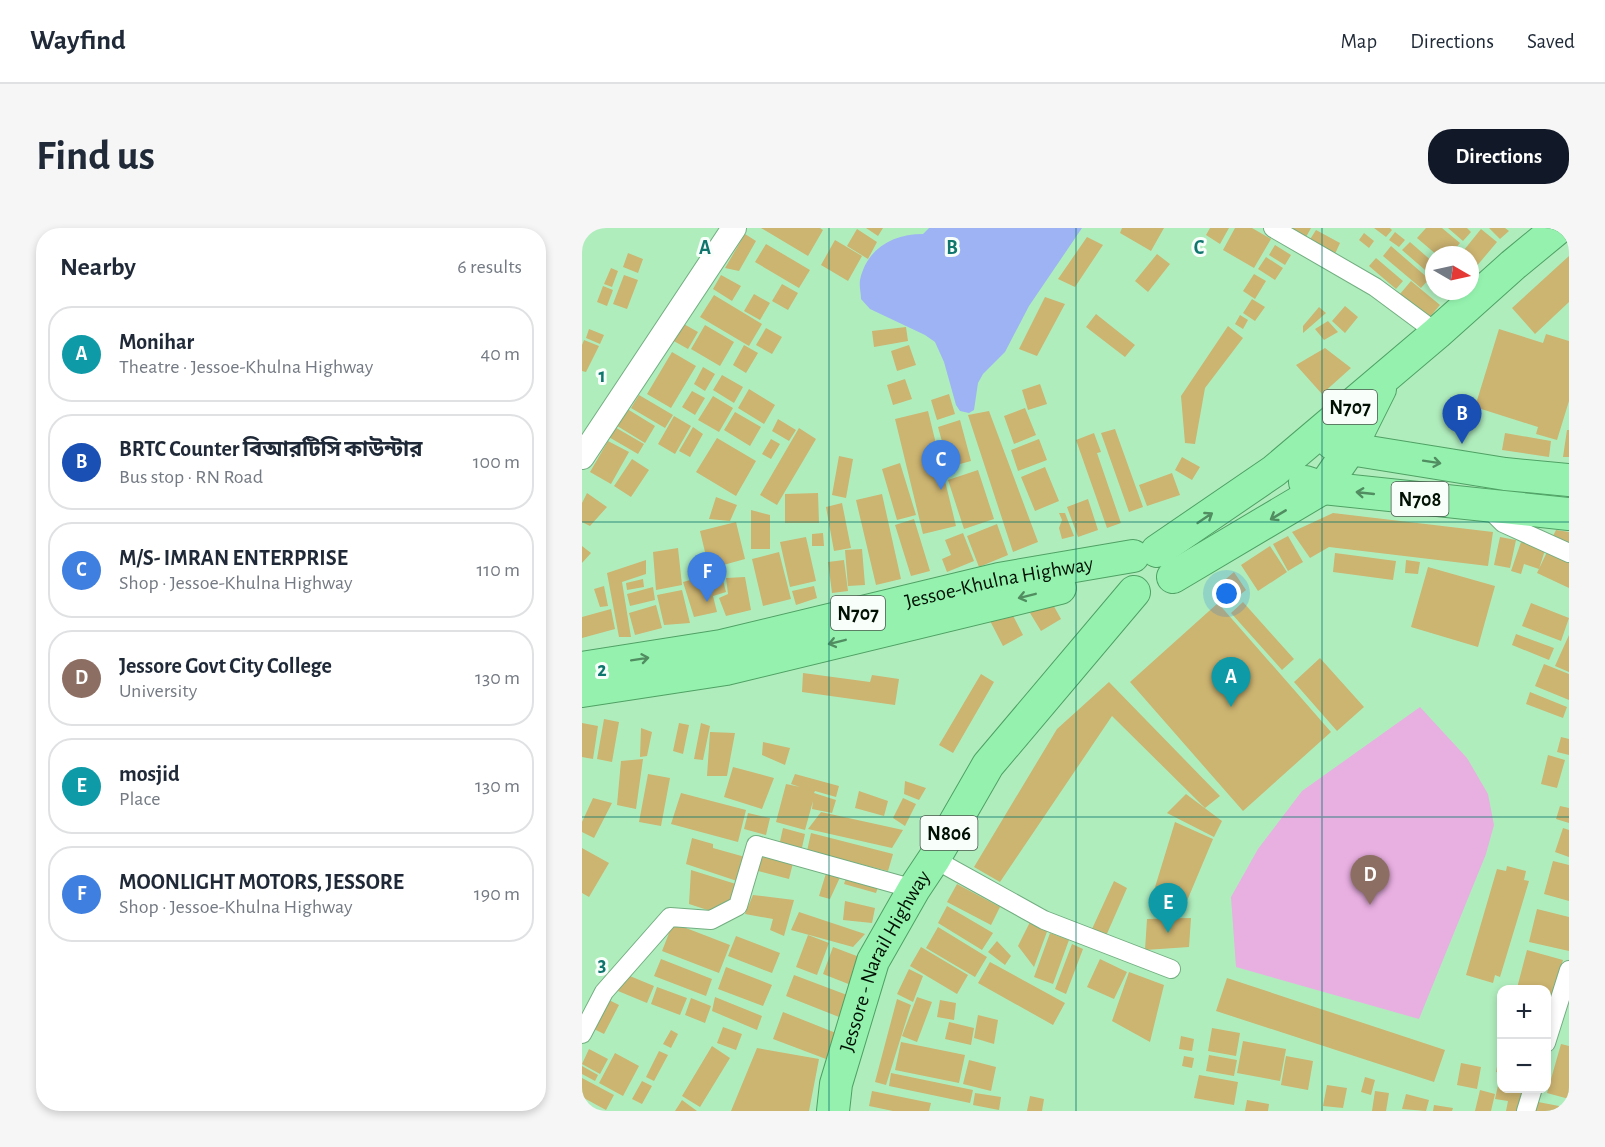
<!DOCTYPE html>
<html lang="en">
<head>
<meta charset="utf-8">
<style>
  :root { --surface:#fff; --page:#f6f6f7; --text:#1f2937; --muted:#747a83; --line:#e0e1e3; --accent:#111827 }
  body { margin:0; font-family:"Alegreya Sans","Noto Sans Bengali",sans-serif; background:var(--page); color:var(--text) }
  .controls { position:absolute; right:18px; bottom:18px; display:grid; overflow:hidden; border-radius:12px; box-shadow:0 3px 9px #0003 }
  .controls button { width:54px; height:54px; display:grid; place-items:center; padding:0; border:0; border-bottom:2px solid var(--line); background:var(--surface); color:var(--text); font:30px sans-serif }
  .compass { position:absolute; left:843px; top:18px; width:54px; height:54px; border-radius:50%; background:var(--surface); box-shadow:0 3px 9px #0003; rotate:99deg }
  .you { position:absolute; left:645px; top:366px; width:21px; height:21px; margin:-15px; border:4px solid #fff; border-radius:50%; background:#1a73e8; box-shadow:0 0 0 9px #1a73e833 }
  .badge { display:grid; place-items:center; width:39px; height:39px; border-radius:50%; background:var(--accent); color:#fff; font-size:20px; font-weight:700 }
  .pin { position:absolute; translate:-50% -50px; filter:drop-shadow(0 2px 3px #0008) }
  .pin::after { content:''; position:absolute; top:32px; width:21px; height:18px; background:inherit; clip-path:polygon(0 0,100% 0,50% 100%) }
  .list { margin:0; padding:0; list-style:none }
  h2 { display:flex; justify-content:space-between; align-items:center; height:78px; margin:0; padding:0 24px; font-size:26px }
  h2 small { font-size:20px; font-weight:400; color:var(--muted) }
  .list li { display:grid; grid-template-columns:39px 1fr auto; gap:18px; align-items:center; box-sizing:border-box; height:96px; margin:0 12px 12px; padding:0 12px; border:2px solid var(--line); border-radius:24px }
  .list b { display:block; font-size:22px; white-space:nowrap }
  .list p { margin:0; font-size:20px; white-space:nowrap; color:var(--muted) }
  .list em { font-size:20px; font-style:normal; color:var(--muted) }
  .map { position:relative; flex:none; width:987px; height:883px; overflow:hidden; border-radius:24px }
  header { display:flex; align-items:center; gap:36px; box-sizing:border-box; height:84px; padding:0 30px; background:var(--surface); border-bottom:2px solid var(--line) }
  header strong { font-size:28px }
  nav { display:flex; gap:33px; margin-inline-start:auto; font-size:21px }
  .intro { display:flex; align-items:center; justify-content:space-between; box-sizing:border-box; height:144px; padding:0 36px }
  h1 { margin:0; font-size:42px }
  .button { padding:15px 27px; border-radius:24px; background:var(--accent); color:#fff; font-size:21px; font-weight:700 }
  main { display:flex; gap:36px; padding:0 36px }
  aside { flex:1; background:var(--surface); border-radius:24px; box-shadow:0 3px 9px #0003 }
  .map>svg:first-child { display:block }
  .green { fill:#e8afe1 }
  .water { fill:#9eb3f4 }
  .building { fill:#ccb471 }
  .lines { fill:none; stroke-linecap:round; stroke-linejoin:round }
  .minor-casing { stroke:#72ae80; stroke-width:20 }
  .tertiary-casing { stroke:#72ae80; stroke-width:26 }
  .trunk-casing { stroke:#4fa164; stroke-width:34 }
  .minor { stroke:#fff; stroke-width:18 }
  .tertiary { stroke:#fff; stroke-width:24 }
  .trunk { stroke:#94f2ae; stroke-width:32 }
  .oneway { stroke:#518d61 }
  .grid { fill:none; stroke:#0f766e; stroke-width:1.5; stroke-opacity:0.55 }
  .labels { text-anchor:middle; stroke-width:6; stroke-linejoin:round; paint-order:stroke }
  .shield { fill:#f8fef9; stroke:#4a584d; stroke-width:1.5 }
  .shield-label { font-size:20px; font-weight:bold; fill:#001103 }
  .street-label { font-size:21px; fill:#001103; stroke:#f8fef9 }
  .grid-label { font-size:20px; text-anchor:middle; font-weight:bold; fill:#0f766e; stroke:#f8fef9; stroke-width:6; stroke-linejoin:round; paint-order:stroke }
</style>
</head>
<body>
<header>
<strong>Wayfind</strong>
<nav><a>Map</a><a>Directions</a><a>Saved</a></nav>
</header>
<div class="intro"><h1>Find us</h1><a class="button">Directions</a></div>
<main>
<aside>
<h2>Nearby<small>6 results</small></h2>
<ul class="list">
<li><span class="badge" style="background:#0f9aa8">A</span><div><b>Monihar</b><p>Theatre · Jessoe-Khulna Highway</p></div><em>40 m</em></li>
<li><span class="badge" style="background:#1a4fb4">B</span><div><b>BRTC Counter বিআরটিসি কাউন্টার</b><p>Bus stop · RN Road</p></div><em>100 m</em></li>
<li><span class="badge" style="background:#3f7fe0">C</span><div><b>M/S- IMRAN ENTERPRISE</b><p>Shop · Jessoe-Khulna Highway</p></div><em>110 m</em></li>
<li><span class="badge" style="background:#8d6e63">D</span><div><b>Jessore Govt City College</b><p>University</p></div><em>130 m</em></li>
<li><span class="badge" style="background:#0f9aa8">E</span><div><b>mosjid</b><p>Place</p></div><em>130 m</em></li>
<li><span class="badge" style="background:#3f7fe0">F</span><div><b>MOONLIGHT MOTORS, JESSORE</b><p>Shop · Jessoe-Khulna Highway</p></div><em>190 m</em></li>
</ul>
</aside>
<div class="map">
<svg width="987" height="883" viewBox="0 0 987 883">
  <rect width="100%" height="100%" fill="#b0edbd"/>
  <path class="green" d="M838,479L885,530L906,566L912,597L904,626L837,791L654,739L649,669L676,621L720,563Z"/>
  <path class="water" d="M347,0H500L447,78L423,124L401,146L396,155L392,182L387,185L378,183L374,177L362,134L353,114L343,107L288,81L279,71C279,65 277,58 278,52C285,20 311,6 341,6Z"/>
  <path class="building" d="M179,0H238L241,2L226,28Z
    M284,0H301L296,8Z
    M540,0H582L569,23L538,5Z
    M628,0H647L638,16L624,7Z
    M653,0H670L689,11L672,40L641,22Z
    M704,0H729L723,11Z
    M792,0H808L810,2L804,9Z
    M844,0H860L878,15L868,27H855L835,10Z
    M866,0H885L889,4L881,13Z
    M907,0H923L927,3L918,11Z
    M275,1L295,14L286,31L265,18Z
    M899,1L915,14L888,46V27H878Z
    M734,2L758,15L752,28L727,13Z
    M813,4L823,12L817,19L807,12Z
    M782,5L792,13L787,20L777,12Z
    M163,6L174,13L157,43L143,40Z
    M505,9L521,17L493,59L476,51Z
    M253,12L280,28L266,53L239,37Z
    M828,14L852,35V45L850,48L820,22Z
    M184,16L228,42L217,60L173,34Z
    M693,17L709,27L703,37L687,27Z
    M809,18L847,51L839,60L801,28Z
    M46,25L61,31L56,45L41,39Z
    M575,26L588,36L566,64L553,53Z
    M987,28V74L953,106L930,80Z
    M684,29L701,40L693,52L676,41Z
    M794,30L821,53L814,61L787,38Z
    M29,40L36,43L30,59L22,56Z
    M672,46L684,53L673,71L661,63Z
    M42,47L56,52L45,81L31,76Z
    M139,47L159,58L150,73L131,61Z
    M829,53L858,77L847,90L818,66Z
    M200,56L216,65L206,82L190,73Z
    M21,58L31,62L25,78L15,74Z
    M172,66L188,75L178,92L162,83Z
    M132,67L180,96L167,118L118,89Z
    M463,69L483,76L455,128L437,121Z
    M670,71L683,79L673,93L661,85Z
    M763,78L776,89L763,105L750,93Z
    M737,79L744,85L721,105V98Z
    M514,86L553,117L543,129L504,99Z
    M658,87L666,92L661,101L653,96Z
    M746,93L756,104L742,112L733,101Z
    M100,95L116,104L106,121L90,112Z
    M123,97L152,114L138,138L109,121Z
    M646,98L661,110L623,160L613,216L603,215L599,168Z
    M324,99L326,113L292,119L290,103Z
    M184,100L200,109L190,126L174,117Z
    M7,101L22,107L18,116L4,110Z
    M917,101L961,115L964,106L987,113V173L975,212L954,206L956,199L893,179Z
    M2,112L17,118L4,144L0,143V117Z
    M162,117L176,125L164,145L151,137Z
    M327,117L334,137L315,143L309,123Z
    M743,120L769,140L740,166L714,137Z
    M90,124L114,138L89,180L65,166Z
    M121,139L133,146L123,163L112,156Z
    M140,147L161,159L152,175L131,162Z
    M323,151L330,171L311,177L305,157Z
    M458,156L465,176L446,182L440,162Z
    M167,161L193,177L182,196L156,180Z
    M110,163L123,170L113,187L100,179Z
    M367,166L373,186L355,192L349,172Z
    M57,167L91,187L83,200L49,180Z
    M131,168L151,180L137,204L116,192Z
    M42,179L73,198L63,215L32,196Z
    M443,180L454,207L432,216L422,188Z
    M346,183L374,298L341,306L313,191Z
    M407,183L456,314L431,324L386,187Z
    M153,184L179,199L168,218L142,202Z
    M92,188L109,198L93,226L76,216Z
    M196,191L214,202L207,213L190,203Z
    M378,192L389,233L367,239L356,199Z
    M31,198L62,216L56,226L25,208Z
    M111,199L121,206L108,229L97,223Z
    M217,200L234,211L195,277L178,267Z
    M533,201L561,279L547,284L519,205Z
    M985,202H987V229H981Z
    M512,205L519,224L515,225L539,295L525,300L494,212Z
    M923,205L969,213L967,229L920,222Z
    M135,210L174,233L154,268L114,244Z
    M189,211L198,216L189,231L180,226Z
    M457,211L465,232L436,243L429,222Z
    M26,213L47,224L29,256L8,244Z
    M257,228L271,231L264,270L250,267Z
    M600,229L618,239L610,252L593,242Z
    M50,231L67,242L49,269L32,258Z
    M318,235L334,287L315,292L300,241Z
    M463,239L477,273L453,283L439,249Z
    M396,242L412,291L382,301L366,252Z
    M590,245L598,267L565,278L557,257Z
    M5,265L25,279L8,298L0,294V275Z
    M236,265L237,295H203V266Z
    M300,266L319,351L294,357L274,272Z
    M134,269L155,277L148,293L127,291Z
    M506,271L516,302L496,309L485,279Z
    M260,275L269,320L252,323L244,279Z
    M169,282L188,287V321H169Z
    M477,285H483L492,308L480,311L477,300L480,292Z
    M751,285L911,304L906,338L747,319L728,330L710,304Z
    M332,291L348,343L329,348L313,297Z
    M154,294L163,331L127,341L118,303Z
    M415,296L426,327L397,339L385,308Z
    M974,302L987,304V318L971,308Z
    M241,305L242,318H230V306Z
    M381,305L392,333L365,344L360,331L369,327L363,312Z
    M706,308L721,334L706,343L691,316Z
    M224,309L234,353L208,359L198,314Z
    M918,309L934,312L928,340L912,337Z
    M939,314L963,322L957,341L942,336L939,346L929,343Z
    M0,318L9,325L0,335Z
    M688,318L705,344L676,363L659,337Z
    M96,320L100,357L74,362L71,324Z
    M280,321L283,357L266,358L263,322Z
    M197,324L209,371L181,378L170,331Z
    M965,324L987,334V360L955,345Z
    M753,325L814,333L811,352L751,344Z
    M64,332V346L40,354L49,409H37L25,345Z
    M262,332L266,363L250,365L246,334Z
    M824,332L838,334L836,346L823,345Z
    M846,339L913,358L896,419L829,399Z
    M139,344L144,364L131,368L135,384L112,389L101,354Z
    M652,344L664,362L644,378L630,363Z
    M163,349L169,382L144,388L137,370L146,366L144,350Z
    M61,351L62,359L45,362L44,355Z
    M22,358L26,378L18,379L12,361Z
    M232,358L235,370L214,377L210,363Z
    M71,359L73,372L48,378L45,366Z
    M100,362L108,395L82,397L75,367Z
    M469,373L479,391L459,403L448,385Z
    M661,374L712,431L700,442L649,385Z
    M636,375L749,504L661,583L548,454Z
    M949,375L987,390L979,413L940,398Z
    M425,376L441,407L421,418L405,387Z
    M74,377L80,400L53,407L47,385Z
    M29,381L33,401L0,410V389Z
    M934,406L972,420L967,432L930,417Z
    M987,407V444L973,438Z
    M738,430L782,479L755,503L712,454Z
    M962,436L987,446V472L953,458Z
    M221,445L288,454L290,447L317,451L313,477L220,464Z
    M399,446L412,454L371,525L357,517Z
    M527,454L638,568L623,580L530,488L418,654L392,639L475,501Z
    M948,464L985,479L981,490L944,476Z
    M22,491L37,494L30,534L15,531Z
    M0,495L16,498L11,531L0,529Z
    M97,495L107,497L101,526L91,523Z
    M119,495L128,498L121,532L112,531Z
    M59,500L70,504L65,528L58,529Z
    M128,504L153,505L145,548H125Z
    M979,509L987,511V527L975,524Z
    M181,514L208,520L203,537L180,527Z
    M966,527L983,532L975,560L959,556Z
    M61,531L54,581L35,577L39,533Z
    M151,539L192,550L180,581L142,569Z
    M66,546L88,550L79,598L57,594Z
    M213,546L257,558L254,569L233,563L232,565L254,572L250,585L230,581L231,573L223,602L194,594L204,556L218,559L209,556Z
    M323,553L344,560L337,572L322,566Z
    M277,563L306,573L302,588L273,580Z
    M99,565L164,582L156,614L89,596Z
    M604,566L640,593L632,609L585,585Z
    M11,570L30,575L12,610L0,604V594Z
    M321,570L334,576L323,598L311,590Z
    M978,578L987,580V595L974,591Z
    M239,584L321,602L310,620L226,601Z
    M166,585L188,590L184,607L162,601Z
    M593,594L631,611L602,680L570,669Z
    M201,600L223,606L219,624L197,618Z
    M981,600L987,602V629L973,624Z
    M229,605L311,626L306,643L225,623Z
    M110,610L131,616V620L163,629L155,653L104,636Z
    M0,620L27,635L7,669L0,665Z
    M176,626L211,635L207,651L172,642Z
    M971,633L987,637V673L962,666Z
    M925,638L944,643L942,652L947,653L918,749L913,747L911,755L884,747L915,641L924,643Z
    M109,642L157,657L147,689L107,676Z
    M245,642L260,645L248,671L237,668Z
    M265,647L297,656L294,665L262,656Z
    M532,653L545,660L524,708L510,701Z
    M375,656L418,679L409,697L365,674Z
    M171,667L212,672L202,708L188,702L191,691L163,686Z
    M263,673L293,680L290,695L261,692Z
    M365,678L411,705L400,722L356,695Z
    M955,681L987,689V723L947,714Z
    M217,684L283,706L271,719L209,702Z
    M609,690L607,719L563,722L565,691Z
    M449,692L466,701L452,739L436,718Z
    M91,695L148,717L137,745L80,723Z
    M356,699L405,729L393,749L344,720Z
    M468,705L487,712L471,756L452,749Z
    M226,707L247,715L235,747L214,739Z
    M154,708L198,725L190,745L146,728Z
    M415,713L429,728L423,737L406,724Z
    M490,716L501,721L484,766L473,761Z
    M251,719L280,730L269,757L241,746Z
    M339,719L386,747L375,766L328,738Z
    M945,722L981,732L970,770L964,768V762L935,760Z
    M79,731L130,751L124,768L72,748Z
    M518,731L545,744L532,771L505,759Z
    M408,734L483,775L471,797L396,755Z
    M144,739L190,757L181,778L136,761Z
    M327,741L341,748L331,774L315,766Z
    M547,744L582,757L568,814L530,793Z
    M43,746L72,758L65,775L36,763Z
    M212,747L265,767L257,789L204,768Z
    M645,750L863,822L852,854L634,783Z
    M75,759L105,770L98,787L69,776Z
    M133,769L180,788L175,802L130,783Z
    M335,769L350,774L335,814L320,808Z
    M109,770L129,778L123,795L103,787Z
    M25,771L37,777L22,806L10,800Z
    M315,771L329,777L304,857L293,854Z
    M358,772L374,775L372,792L355,789Z
    M201,784L254,805L244,831L191,811Z
    M396,787L416,792L412,816L392,810Z
    M367,794L392,800L389,817L363,811Z
    M141,799L160,806L154,822L135,815Z
    M630,800L658,805L654,828L626,823Z
    M89,802L96,806L89,820L81,816Z
    M599,808L612,811L610,823L597,821Z
    M661,813L704,821L698,853L655,845Z
    M319,814L383,827L377,855L313,842Z
    M979,816L987,818V871L965,865Z
    M130,818L148,830L118,879L100,868Z
    M175,820L237,831L227,883H149Z
    M7,821L26,831L18,846L0,836Z
    M918,822H920V845L914,844Z
    M77,823L86,827L72,853L64,849Z
    M33,825L57,838L41,868L17,855Z
    M627,827L655,832L652,848L624,843Z
    M602,828L612,830L610,840L600,838Z
    M704,828L731,833L726,862L699,857Z
    M387,832L414,839L409,863L381,856Z
    M879,835L899,839L895,861L875,857Z
    M0,838L16,847L13,853L0,846Z
    M309,845L391,862L388,875L307,858Z
    M617,847L656,854L652,877L612,870Z
    M783,849L793,852L789,867L779,864Z
    M0,850L32,867L24,882L0,869Z
    M60,853L70,858L60,876L50,871Z
    M917,853L920,854V860H943L938,883H924L926,873L913,871Z
    M745,857L765,860L761,880L741,878Z
    M898,862L913,866L909,883H893Z
    M290,863L349,875L347,883H311L287,878Z
    M793,863L807,865L804,883H790Z
    M393,865L419,869L417,882L391,877Z
    M824,866L847,872L844,883L820,881Z
    M448,868L462,871L460,883H445Z
    M100,872L115,883H93Z
    M665,872L687,876L686,883H663Z
    M951,873L977,878L976,883H949Z
    M852,877L871,880L870,883H851Z"/>
  <g class="lines">
    <defs>
      <path id="minor" d="M691,0L793,59L855,105
        M906,280L921,295L987,325
        M352,631L462,692L589,741
        M0,806L22,764L88,689L129,692L156,678L174,617L332,661
        M964,815L987,742
        M944,883L951,860"/>
      <path id="tertiary" d="M0,229L152,0"/>
      <g id="trunk">
        <path d="M750,215L768,221L923,246L987,252"/>
        <path d="M723,254L741,260L987,286"/>
        <path d="M575,323L692,243L855,105L931,37L976,0"/>
        <path d="M591,349L741,260L768,221L798,161"/>
        <path id="s1" d="M0,440L139,418L417,351L551,328"/>
        <path d="M0,463L144,441L478,360"/>
        <path id="s2" d="M251,883L254,856L291,733L332,661L352,631L406,537L552,364"/>
      </g>
    </defs>
    <use href="#minor" class="minor-casing"/>
    <use href="#tertiary" class="tertiary-casing"/>
    <use href="#trunk" class="trunk-casing"/>
    <use href="#minor" class="minor"/>
    <use href="#tertiary" class="tertiary"/>
    <use href="#trunk" class="trunk"/>
  </g>
  <defs><path id="oneway-shaft" d="M-6 0H5M1.5-3L5.5 0L1.5 3" fill="none" stroke-width="1.6" stroke-linecap="round" stroke-linejoin="round" transform="scale(1.5)"/></defs>
  <g class="oneway">
    <use href="#oneway-shaft" transform="translate(850 234) rotate(9)"/>
    <use href="#oneway-shaft" transform="translate(783 265) rotate(-174)"/>
    <use href="#oneway-shaft" transform="translate(696 287) rotate(149)"/>
    <use href="#oneway-shaft" transform="translate(623 290) rotate(-34)"/>
    <use href="#oneway-shaft" transform="translate(445 368) rotate(166)"/>
    <use href="#oneway-shaft" transform="translate(255 414) rotate(166)"/>
    <use href="#oneway-shaft" transform="translate(58 431) rotate(-9)"/>
  </g>
  <path class="grid" d="M247,0V883M494,0V883M740,0V883M0,294H987M0,589H987"/>
  <g class="labels">
    <g class="shield">
      <rect x="741" y="162" width="54" height="34" rx="4.5"/>
      <rect x="809.5" y="254" width="57" height="34" rx="4.5"/>
      <rect x="249" y="368" width="54" height="34" rx="4.5"/>
      <rect x="338.5" y="588" width="57" height="34" rx="4.5"/>
    </g>
    <g class="shield-label">
      <text x="768" y="186">N707</text>
      <text x="838" y="278">N708</text>
      <text x="276" y="392">N707</text>
      <text x="367" y="612">N806</text>
    </g>
    <g class="street-label">
      <text dy="7" stroke="none"><textPath href="#s1" startOffset="426">Jessoe-Khulna Highway</textPath></text>
      <text dy="7" stroke="none"><textPath href="#s2" startOffset="160">Jessore - Narail Highway</textPath></text>
    </g>
  </g>
  <g class="grid-label">
    <text x="123" y="26">A</text>
    <text x="370" y="26">B</text>
    <text x="617" y="26">C</text>
    <text x="20" y="154">1</text>
    <text x="20" y="448">2</text>
    <text x="20" y="743">3</text>
  </g>
</svg>
<div class="controls">
<button>+</button>
<button>−</button>
</div>
<svg class="compass" viewBox="-18 -18 36 36"><path d="M0-13l5 13h-10z" fill="#e53935"/><path d="M0 13l5-13h-10z" fill="#747a83"/></svg>
<div class="you"></div>
<div class="pin badge" style="left:649px;top:479px;background:#0f9aa8">A</div>
<div class="pin badge" style="left:880px;top:216px;background:#1a4fb4">B</div>
<div class="pin badge" style="left:359px;top:262px;background:#3f7fe0">C</div>
<div class="pin badge" style="left:788px;top:677px;background:#8d6e63">D</div>
<div class="pin badge" style="left:586px;top:705px;background:#0f9aa8">E</div>
<div class="pin badge" style="left:125px;top:374px;background:#3f7fe0">F</div>
</div>
</main>
</body>
</html>
